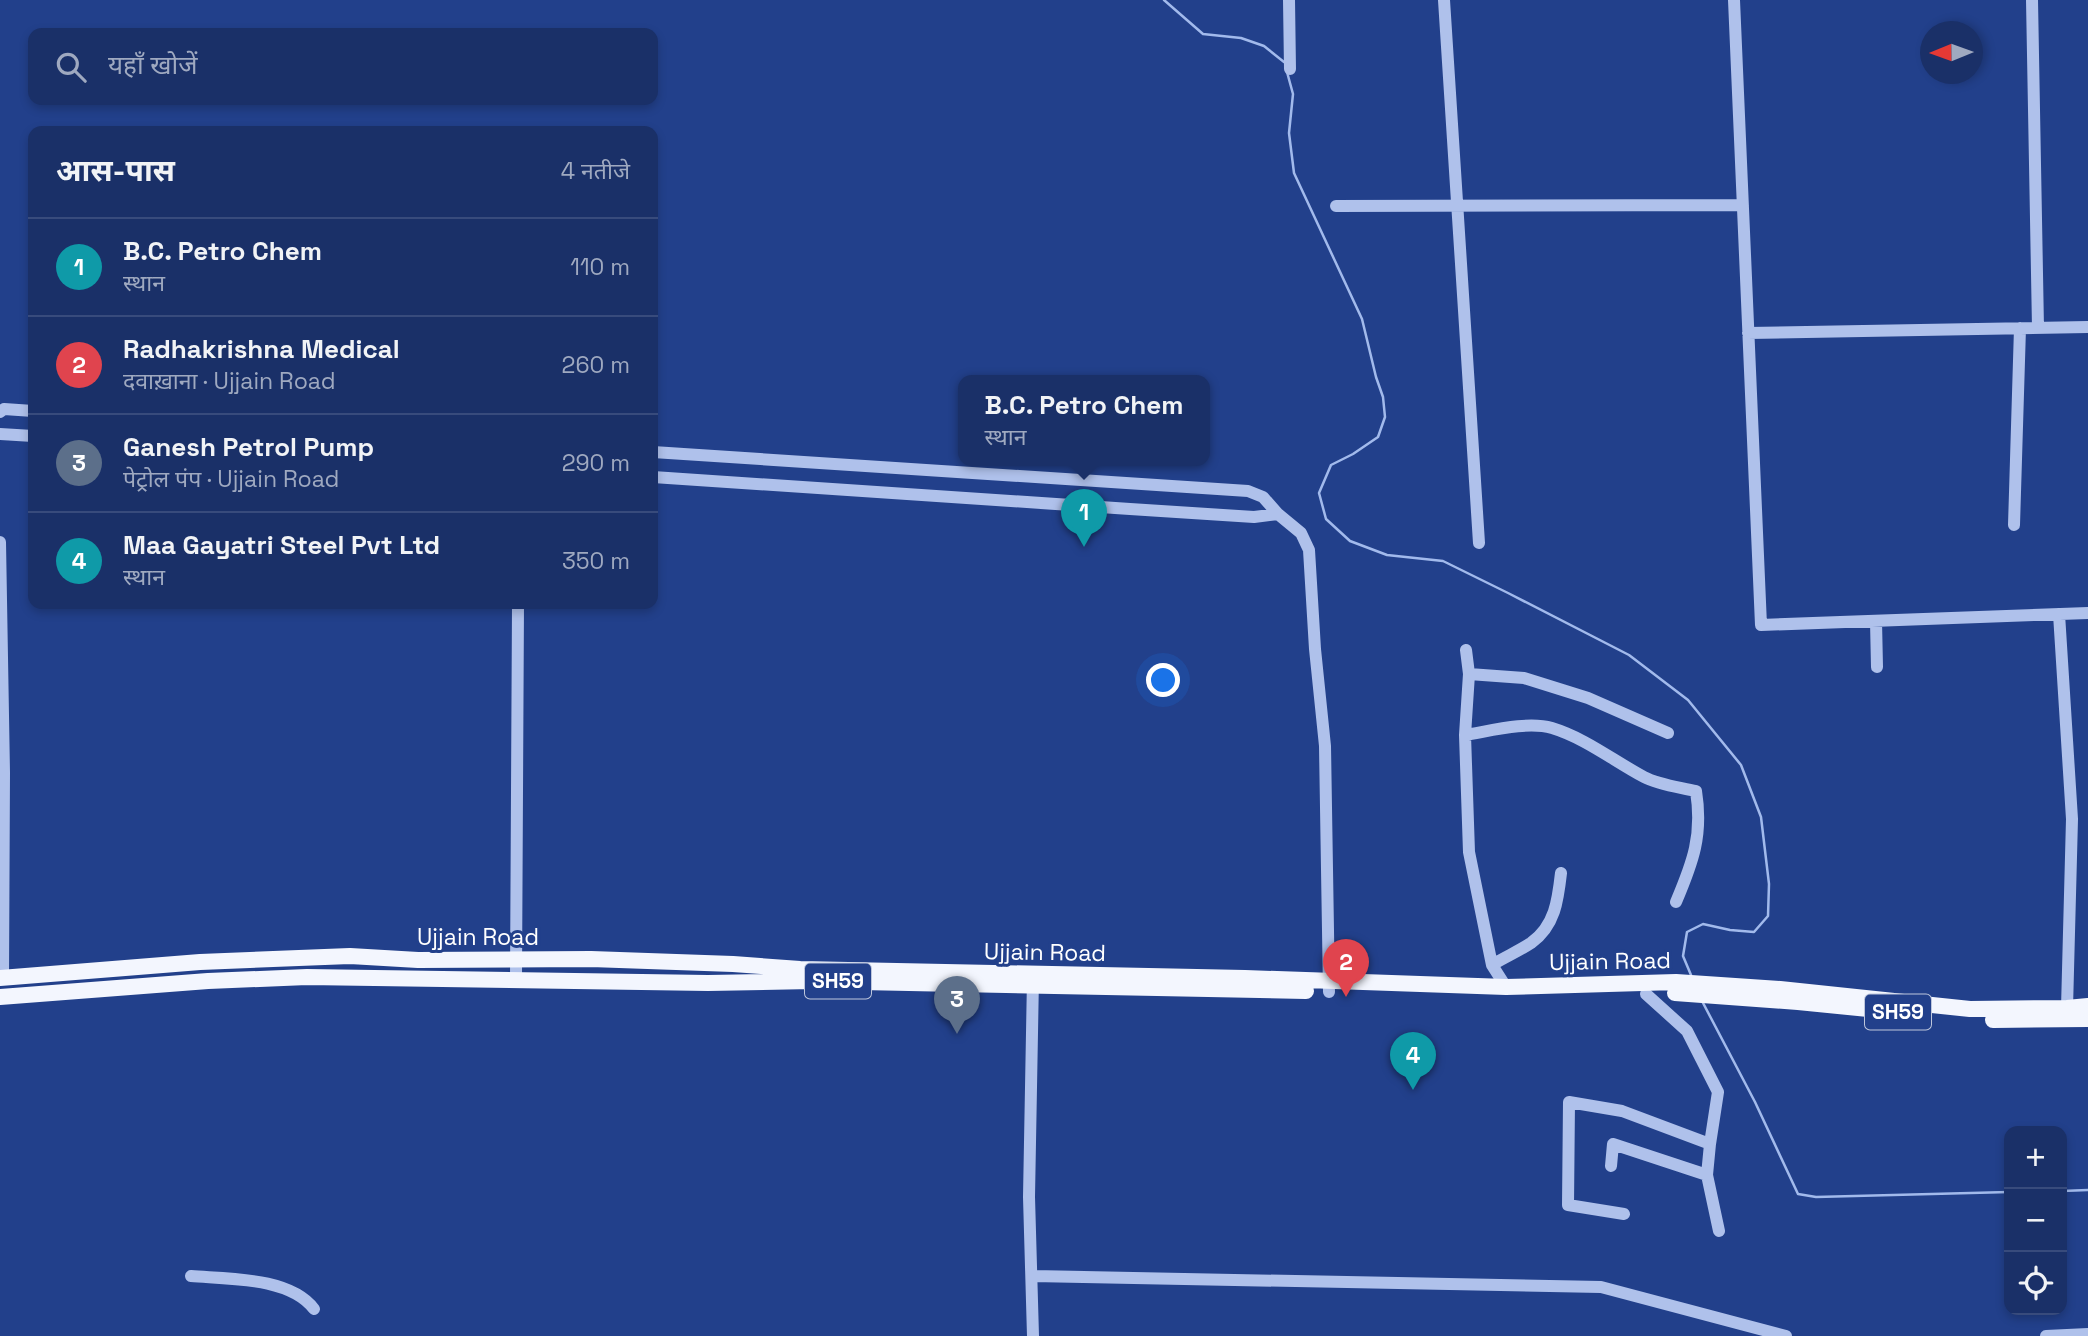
<!DOCTYPE html>
<html lang="hi">
<head>
<meta charset="utf-8">
<style>
  :root { --surface:#1a3068; --page:#23386e; --text:#f1f3f6; --muted:#9fa9c0; --line:#384b7c; --accent:#8bbbb9 }
  body { margin:0; font-family:"Space Grotesk","Noto Sans Devanagari",sans-serif; background:var(--page); color:var(--text) }
  .controls { position:absolute; right:21px; bottom:21px; display:grid; overflow:hidden; border-radius:14px; box-shadow:0 4px 10px #0003 }
  .controls button { width:63px; height:63px; display:grid; place-items:center; padding:0; border:0; border-bottom:2px solid var(--line); background:var(--surface); color:var(--text); font:35px sans-serif }
  .compass { position:absolute; left:1920px; top:21px; width:63px; height:63px; border-radius:50%; background:var(--surface); box-shadow:0 4px 10px #0003; rotate:269deg }
  .you { position:absolute; left:1164px; top:681px; width:24px; height:24px; margin:-18px; border:5px solid #fff; border-radius:50%; background:#1a73e8; box-shadow:0 0 0 10px #1a73e833 }
  .badge { display:grid; place-items:center; width:46px; height:46px; border-radius:50%; background:var(--accent); color:#fff; font-size:23px; font-weight:700 }
  .pin { position:absolute; translate:-50% -58px; filter:drop-shadow(0 2px 4px #0008) }
  .pin::after { content:''; position:absolute; top:37px; width:24px; height:21px; background:inherit; clip-path:polygon(0 0,100% 0,50% 100%) }
  .popup { position:absolute; left:958px; top:375px; width:252px; height:91px; box-sizing:border-box; display:grid; place-content:center; border-radius:14px; background:var(--surface); filter:drop-shadow(0 2px 5px #0005); font-size:23px; white-space:nowrap; color:var(--muted) }
  .popup b { font-size:26px; color:var(--text) }
  .popup::after { content:''; position:absolute; left:50%; top:100%; margin-left:-14px; border:14px solid transparent; border-top-color:var(--surface) }
  .list { margin:0; padding:0; list-style:none }
  h2 { display:flex; justify-content:space-between; align-items:center; height:91px; margin:0; padding:0 28px; font-size:30px }
  h2 small { font-size:23px; font-weight:400; color:var(--muted) }
  .list li { display:grid; grid-template-columns:46px 1fr auto; gap:21px; align-items:center; box-sizing:border-box; height:98px; padding:0 28px; border-top:2px solid var(--line) }
  .list b { display:block; font-size:26px; white-space:nowrap }
  .list p { margin:0; font-size:23px; white-space:nowrap; color:var(--muted) }
  .list em { font-size:23px; font-style:normal; color:var(--muted) }
  .icon { flex:none; width:38px; height:38px; fill:none; stroke:currentColor; stroke-width:2; stroke-linecap:round; stroke-linejoin:round }
  .map { position:relative; flex:none; width:2088px; height:1336px; overflow:hidden }
  .search { position:absolute; background:var(--surface); box-shadow:0 4px 10px #0003; left:28px; top:28px; width:630px; height:77px; display:flex; align-items:center; gap:18px; box-sizing:border-box; padding:0 24px; border-radius:14px; color:var(--muted); font-size:26px }
  .panel { position:absolute; background:var(--surface); box-shadow:0 4px 10px #0003; left:28px; top:126px; width:630px; height:483px; border-radius:14px }
  .map>svg:first-child { display:block }
  .lines { fill:none; stroke-linecap:round; stroke-linejoin:round }
  .stream { stroke:#a2baec; stroke-width:2.5 }
  .minor { stroke:#afc1eb; stroke-width:12 }
  .major { stroke:#f3f6fe; stroke-width:16 }
  .labels { text-anchor:middle; stroke-width:6; stroke-linejoin:round; paint-order:stroke }
  .shield { fill:#22408b; stroke:#bdc6dc; stroke-width:2 }
  .shield-label { font-size:21px; font-weight:bold; fill:#fff }
  .street-label { font-size:23px; fill:#fff; stroke:#22408b }
</style>
</head>
<body>
<div class="map">
<svg width="2088" height="1336" viewBox="0 0 2088 1336">
  <rect width="100%" height="100%" fill="#22408b"/>
  <g class="lines">
    <path class="stream" d="M1164,0L1203,34L1241,38L1264,46L1284,62
      M1287,72L1293,94L1289,133L1294,173L1362,319L1376,377L1383,397L1385,417L1378,437L1353,454L1331,465L1319,493L1326,519L1350,541L1387,555L1443,561L1508,593L1629,655L1688,700L1741,765L1761,817L1769,884L1768,916L1754,932L1730,930L1703,924L1687,932L1683,956L1691,975
      M1702,1001L1755,1102L1798,1194L1816,1197L2009,1192
      M2062,1191L2088,1190"/>
    <path class="minor" d="M1289,0L1290,69
      M1444,0L1479,543
      M1734,0L1761,625L2088,613
      M2032,0L2038,328
      M1336,206L1743,205
      M1748,333L2088,327
      M0,412L4,409L33,411
      M0,434L33,436
      M653,452L1248,491L1263,497L1278,514L1301,533L1309,550L1315,649L1325,746L1329,992
      M653,477L1130,509L1254,517L1278,514
      M2014,525L2020,328
      M0,542L4,773L3,977
      M2059,614L2072,819L2067,1008L2069,1016
      M1876,621L1877,667
      M1466,650L1469,674L1465,735L1469,852L1492,965L1506,987
      M1469,674L1524,678L1588,698L1668,733
      M1465,735C1490,731 1527,721 1552,728C1585,738 1614,761 1644,777C1659,785 1679,787 1696,791C1703,835 1693,862 1676,902
      M1492,965C1505,957 1519,951 1531,943C1555,926 1558,900 1561,873
      M1033,978L1029,1197L1033,1336
      M516,979L518,604
      M1710,1144L1707,1175L1719,1231
      M1611,1166L1613,1144L1707,1175
      M1624,1214L1568,1205L1569,1102L1622,1111L1710,1144L1718,1092L1687,1031L1646,994
      M191,1276C228,1279 290,1277 314,1309
      M1033,1276L1601,1287L1786,1336
      M2046,1336L2088,1334"/>
    <path class="major" d="M0,978L200,962L350,956L418,960L591,959L733,964L800,969L1245,978L1506,987L1676,982L1780,989L1970,1009L2067,1008L2088,1006
      M1675,993L1798,1002L1918,1014
      M0,997L208,981L307,977L708,983L812,981L1306,991
      M1993,1020L2088,1019"/>
  </g>
  <g class="labels">
    <g class="shield">
      <rect x="805" y="963.5" width="66" height="35" rx="5"/>
      <rect x="1865" y="994.5" width="66" height="35" rx="5"/>
    </g>
    <g class="shield-label">
      <text x="838" y="988">SH59</text>
      <text x="1898" y="1019">SH59</text>
    </g>
    <g class="street-label">
      <text x="478" y="945">Ujjain Road</text>
      <text transform="translate(1045 952) rotate(1)" y="8">Ujjain Road</text>
      <text transform="translate(1610 961) rotate(-1)" y="8">Ujjain Road</text>
    </g>
  </g>
</svg>
<div class="controls">
<button>+</button>
<button>−</button>
<button><svg class="icon" aria-label="locate" viewBox="0 0 24 24"><circle cx="12" cy="12" r="6"/><path d="M12 2v4M12 18v4M2 12h4M18 12h4"/></svg></button>
</div>
<svg class="compass" viewBox="-18 -18 36 36"><path d="M0-13l5 13h-10z" fill="#e53935"/><path d="M0 13l5-13h-10z" fill="#9fa9c0"/></svg>
<div class="you"></div>
<div class="pin badge" style="left:1084px;top:547px;background:#0f9aa8">1</div>
<div class="popup"><b>B.C. Petro Chem</b>स्थान</div>
<div class="pin badge" style="left:1346px;top:997px;background:#e0444e">2</div>
<div class="pin badge" style="left:957px;top:1034px;background:#5c6f8a">3</div>
<div class="pin badge" style="left:1413px;top:1090px;background:#0f9aa8">4</div>
<div class="search"><svg class="icon" aria-label="search" viewBox="0 0 24 24"><circle cx="10" cy="10" r="6"/><path d="M15 15l6 6"/></svg>यहाँ खोजें</div>
<section class="panel">
<h2>आस-पास<small>4 नतीजे</small></h2>
<ul class="list">
<li><span class="badge" style="background:#0f9aa8">1</span><div><b>B.C. Petro Chem</b><p>स्थान</p></div><em>110 m</em></li>
<li><span class="badge" style="background:#e0444e">2</span><div><b>Radhakrishna Medical</b><p>दवाख़ाना · Ujjain Road</p></div><em>260 m</em></li>
<li><span class="badge" style="background:#5c6f8a">3</span><div><b>Ganesh Petrol Pump</b><p>पेट्रोल पंप · Ujjain Road</p></div><em>290 m</em></li>
<li><span class="badge" style="background:#0f9aa8">4</span><div><b>Maa Gayatri Steel Pvt Ltd</b><p>स्थान</p></div><em>350 m</em></li>
</ul>
</section>
</div>
</body>
</html>
